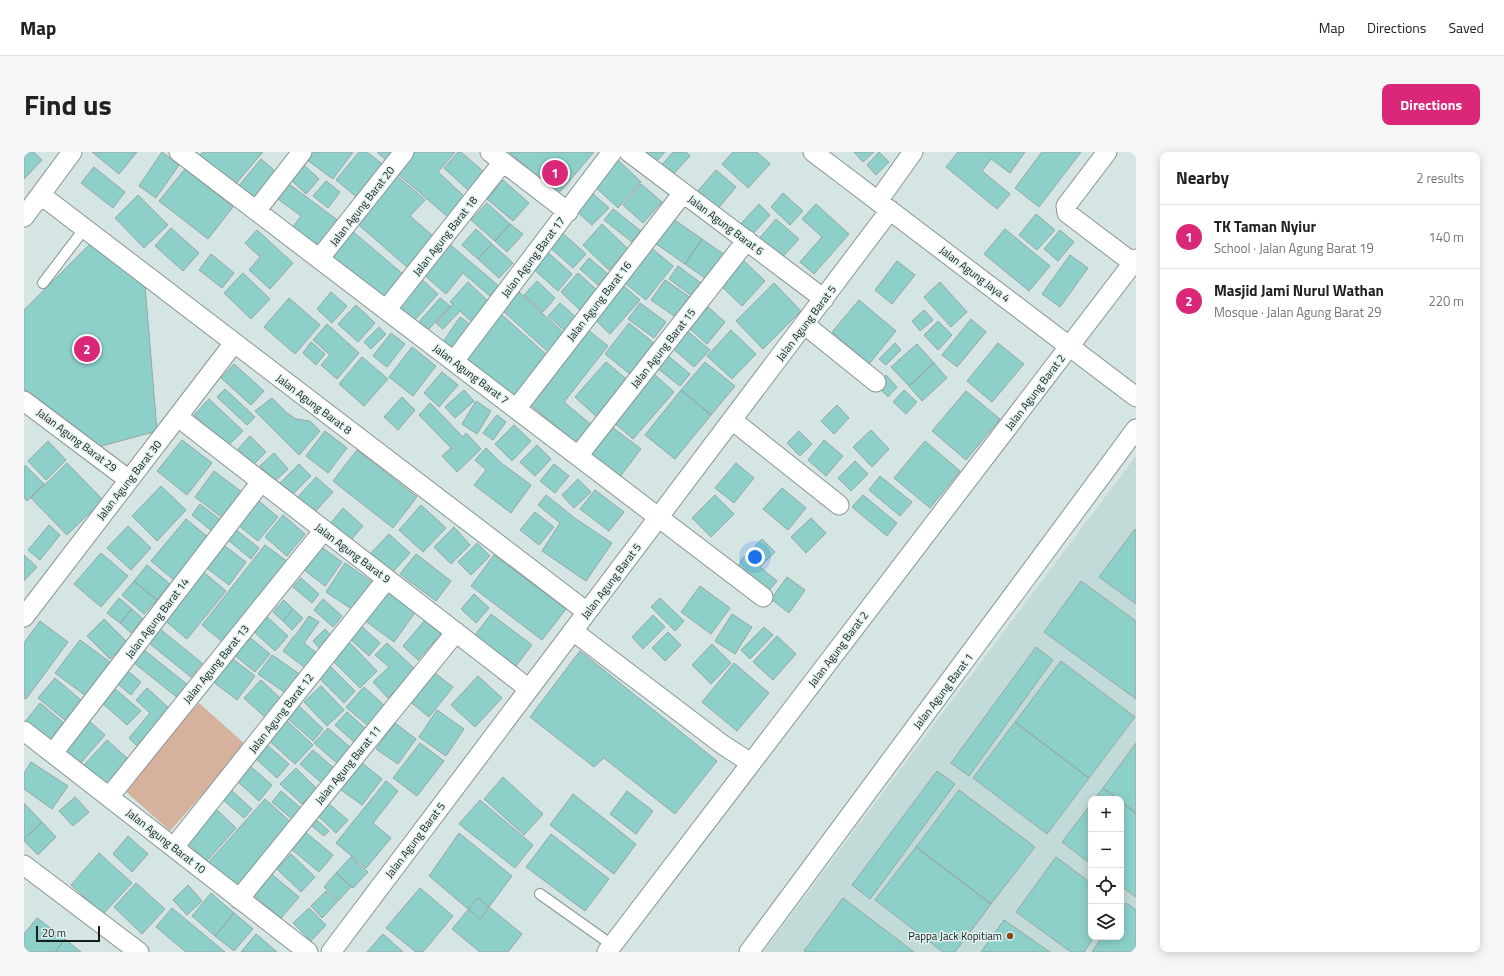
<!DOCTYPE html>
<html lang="en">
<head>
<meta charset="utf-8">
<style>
  :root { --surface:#fff; --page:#f6f6f6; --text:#202124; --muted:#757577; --line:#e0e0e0; --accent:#db2777 }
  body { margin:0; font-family:"Titillium Web",sans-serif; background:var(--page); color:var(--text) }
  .controls { position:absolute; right:12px; bottom:12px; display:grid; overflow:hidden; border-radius:8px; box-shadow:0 2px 10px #0003 }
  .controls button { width:36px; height:36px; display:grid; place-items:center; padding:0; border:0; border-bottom:1px solid var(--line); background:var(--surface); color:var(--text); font:20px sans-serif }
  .scale { position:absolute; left:12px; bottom:10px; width:64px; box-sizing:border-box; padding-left:4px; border:2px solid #181e1d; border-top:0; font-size:11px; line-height:14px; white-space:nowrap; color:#181e1d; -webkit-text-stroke:3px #e2f2f0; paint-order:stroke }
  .you { position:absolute; left:731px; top:405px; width:14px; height:14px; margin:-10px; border:3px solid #fff; border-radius:50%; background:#1a73e8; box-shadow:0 0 0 6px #1a73e833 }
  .badge { display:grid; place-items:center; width:26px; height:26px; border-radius:50%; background:var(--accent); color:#fff; font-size:13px; font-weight:700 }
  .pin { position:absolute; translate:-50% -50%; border:2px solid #fff; box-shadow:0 1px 4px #0006 }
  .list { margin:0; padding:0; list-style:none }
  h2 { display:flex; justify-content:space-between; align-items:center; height:52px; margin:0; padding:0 16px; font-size:17px }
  h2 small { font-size:13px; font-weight:400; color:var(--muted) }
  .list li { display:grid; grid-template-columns:26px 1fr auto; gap:12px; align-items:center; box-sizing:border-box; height:64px; padding:0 16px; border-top:1px solid var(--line) }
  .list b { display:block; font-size:15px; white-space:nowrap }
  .list p { margin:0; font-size:13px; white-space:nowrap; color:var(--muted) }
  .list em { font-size:13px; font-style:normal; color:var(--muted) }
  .icon { flex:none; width:22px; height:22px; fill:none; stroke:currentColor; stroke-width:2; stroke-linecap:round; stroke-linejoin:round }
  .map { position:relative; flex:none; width:1112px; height:800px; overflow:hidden; border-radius:8px }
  header { display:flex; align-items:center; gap:24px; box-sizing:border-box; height:56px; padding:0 20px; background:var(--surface); border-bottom:1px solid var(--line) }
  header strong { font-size:19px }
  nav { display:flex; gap:22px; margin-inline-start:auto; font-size:14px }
  .intro { display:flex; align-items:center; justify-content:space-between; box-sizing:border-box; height:96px; padding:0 24px }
  h1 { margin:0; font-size:28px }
  .button { padding:10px 18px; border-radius:8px; background:var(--accent); color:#fff; font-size:14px; font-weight:700 }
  main { display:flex; gap:24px; padding:0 24px }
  aside { flex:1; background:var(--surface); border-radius:8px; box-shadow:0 2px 10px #0003 }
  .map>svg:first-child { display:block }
  .built { fill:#c3dbd8; fill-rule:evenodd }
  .green { fill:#d6b29e }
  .building { fill:#8dd0ca; stroke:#97a6a4 }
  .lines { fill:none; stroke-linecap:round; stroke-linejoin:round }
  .lane-casing { stroke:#879694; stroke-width:12 }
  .street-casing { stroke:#879694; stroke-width:21 }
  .lane { stroke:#fff; stroke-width:10 }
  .street { stroke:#fff; stroke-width:19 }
  .poi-dot { fill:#8a4718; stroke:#e2f2f0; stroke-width:1.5 }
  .labels { text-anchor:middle; stroke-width:3; stroke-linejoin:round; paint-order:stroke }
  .street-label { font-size:11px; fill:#181e1d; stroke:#e2f2f0 }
  .poi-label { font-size:11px; fill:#181e1d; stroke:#e2f2f0; text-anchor:end }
</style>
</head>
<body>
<header>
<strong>Map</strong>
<nav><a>Map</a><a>Directions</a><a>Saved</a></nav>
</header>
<div class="intro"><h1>Find us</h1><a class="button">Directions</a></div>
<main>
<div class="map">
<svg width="1112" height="800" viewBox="0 0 1112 800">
  <rect width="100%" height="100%" fill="#d5e5e3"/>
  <path class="built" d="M1112,304V800H739ZM1067,647H1097V785H1067Z"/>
  <path class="green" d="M175,551L222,593L146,679L99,637Z"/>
  <path class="building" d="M0,0H10L18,8L0,27Z
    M68,0H113L95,22Z
    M138,0L155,13L132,46L115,34Z
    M179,0H239L209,35L174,5Z
    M283,0H329L309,27L279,5Z
    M335,0H343L362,15L335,47L312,28Z
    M353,0H370L363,9Z
    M383,0H431L414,20L441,45L424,65L368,17Z
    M434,0H437L461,21L445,39L420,16Z
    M485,0H570L534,42Z
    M621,0H641L632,10Z
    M649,0H662L666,4L647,25L636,15Z
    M709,0H733L746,12L724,36L698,12Z
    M830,0H850L839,10Z
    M855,0L865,10L852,23L843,13Z
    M934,0H1001L986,21L967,7L958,19L986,42L973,57L922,15Z
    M1018,0H1057L1015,55L991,36Z
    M237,7L256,23L231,52L213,36Z
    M593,7L617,30L594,56L569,33Z
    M280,13L295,27L282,42L267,28Z
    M70,15L101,40L89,56L57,31Z
    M161,17L209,55L184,87L135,49Z
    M692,18L712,35L692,59L671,42Z
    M371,22L401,48L386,64L410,85L383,115L329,68Z
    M479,28L505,51L489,69L463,47Z
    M302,29L316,40L304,56L289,44Z
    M265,32L316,70L293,101L265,80L277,64L254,47Z
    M617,32L638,50L619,71L599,53Z
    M568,41L585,56L568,73L552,59Z
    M759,41L779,59L766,73L747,55Z
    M114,43L144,73L120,96L91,66Z
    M463,51L486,72L471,89L447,68Z
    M735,52L746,63L726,85L714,75Z
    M792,52L825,82L790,122L776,110L798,85L778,67Z
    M589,57L617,79L608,90L580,68Z
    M1012,62L1031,78L1013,98L995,83Z
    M645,64L678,87L661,112L628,89Z
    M752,67L775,87L755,109L733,89Z
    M486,72L499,82L483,100L471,89Z
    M578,72L604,97L585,118L559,93Z
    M147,76L175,101L159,119L131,94Z
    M452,77L468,92L454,107L438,93Z
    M981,77L1026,114L1005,139L960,102Z
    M233,78L269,111L246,137L225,118L236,105L221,91Z
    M327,78L380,123L356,151L303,106Z
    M535,78L562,102L549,116L523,93Z
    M1036,78L1050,90L1034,109L1020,97Z
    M678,87L701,103L684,128L661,112Z
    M423,90L476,135L467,145L439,121L422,142L398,121Z
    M66,92L121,133L133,279L74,295L0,237V158Z
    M468,92L489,111L475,126L454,107Z
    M625,94L649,114L622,148L597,128Z
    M521,98L548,122L534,139L506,114Z
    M187,102L210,121L198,136L175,118Z
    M1046,103L1064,116L1036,155L1018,142Z
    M565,106L584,122L574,133L556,117Z
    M719,108L741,129L718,154L696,133Z
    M873,109L891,123L868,152L851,138Z
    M654,114L677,131L668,144L645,127Z
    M219,121L246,147L227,167L200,141Z
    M554,121L574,139L556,158L537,140Z
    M395,125L414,142L389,170L370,153Z
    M641,128L667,146L653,166L627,148Z
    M513,129L531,146L519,160L500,143Z
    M444,130L467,152L449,171L436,159L419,177L412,171L429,152L426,150Z
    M595,130L616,148L586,182L566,163Z
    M916,130L943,160L927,175L900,145Z
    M750,131L777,159L739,197L712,169Z
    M307,140L323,154L308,171L293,157Z
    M495,140L541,182L524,200L478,158Z
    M265,146L296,173L271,202L240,175Z
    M416,146L426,154L403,179L394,171Z
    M835,148L872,179L845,212L808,180Z
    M536,151L554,167L542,180L524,164Z
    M616,151L642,170L630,186L604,167Z
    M332,153L351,171L334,190L314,172Z
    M684,155L701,170L683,192L665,176Z
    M900,158L909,168L896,179L888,169Z
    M477,162L525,205L489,247L440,205Z
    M436,165L447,173L429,198L419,190Z
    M947,167L962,180L933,215L918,203Z
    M914,169L928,183L914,198L900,183Z
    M605,171L631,192L607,223L581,202Z
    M303,172L335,201L313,227L297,213L306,203L289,188Z
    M355,175L362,182L347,197L340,190Z
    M660,176L686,198L670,215L645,193Z
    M563,177L584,194L540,250L570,275L555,293L504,251Z
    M707,178L732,202L708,227L683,204Z
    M367,181L381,192L363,215L349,204Z
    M287,190L301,202L292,213L279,201Z
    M871,191L877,198L862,213L855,207Z
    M974,191L1000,212L968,250L943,229Z
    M893,192L910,211L885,234L867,215Z
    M388,195L412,214L389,244L365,225Z
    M643,203L666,222L656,234L633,216Z
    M338,205L364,227L340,254L315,232Z
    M582,210L606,230L574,266L551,245Z
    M681,210L711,234L687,263L657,238Z
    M910,211L923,226L898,249L885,234Z
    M210,212L240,239L227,253L197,226Z
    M418,220L434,233L415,255L400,241Z
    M630,222L650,240L609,287L588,269Z
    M862,223L873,235L864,245L852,233Z
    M201,237L231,265L223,273L193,245Z
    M440,238L450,249L431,266L421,255Z
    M657,238L687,263L651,307L621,283Z
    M880,238L893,250L882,262L869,250Z
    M942,239L976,267L942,308L908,279Z
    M378,245L391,258L374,278L360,265Z
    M248,246L263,261L272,267L286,269L296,279L275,303L231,259Z
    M185,247L219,279L204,294L170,263Z
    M452,249L467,259L453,282L438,272Z
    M406,251L439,285L442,281L457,297L433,320L418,304L427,296L395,263Z
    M813,253L825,266L810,282L797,269Z
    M473,263L482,270L469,288L459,281Z
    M584,272L617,297L595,326L562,301Z
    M490,273L507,289L488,309L471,292Z
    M847,278L865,297L848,315L829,295Z
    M301,279L323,296L304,321L282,304Z
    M775,279L788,292L776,304L763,291Z
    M226,284L242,300L230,312L214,297Z
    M158,288L188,311L163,343L133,319Z
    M800,288L819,304L802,324L784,308Z
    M24,289L42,308L22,328L4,309Z
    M901,289L936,319L906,356L870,326Z
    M513,293L527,307L511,324L496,310Z
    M462,296L476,310L507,333L487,361L450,333L462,318L451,308Z
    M333,298L393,345L369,376L309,329Z
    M250,301L264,317L250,330L236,314Z
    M831,309L844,322L827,339L814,326Z
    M43,311L79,348L43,383L7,346Z
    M712,311L730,326L710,351L691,336Z
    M275,312L287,324L267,344L255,332Z
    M530,312L545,324L531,341L516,329Z
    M1,313L20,332L3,349L0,346V315Z
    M190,319L219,341L200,367L171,345Z
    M856,324L888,350L876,364L845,338Z
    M292,325L309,340L290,361L273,346Z
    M554,327L567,340L550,356L538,343Z
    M137,334L162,358L133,389L108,364Z
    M758,336L782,356L764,378L739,357Z
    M571,338L600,360L585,379L556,357Z
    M522,343L552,367L588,391L562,429L518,399L536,371L514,353Z
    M691,343L710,362L687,385L668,366Z
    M839,343L873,371L863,384L828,355Z
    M230,345L254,365L234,389L210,370Z
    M176,352L198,369L189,380L168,363Z
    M397,353L422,376L399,400L375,378Z
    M319,356L339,374L326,389L306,372Z
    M511,360L530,375L515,393L496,378Z
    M259,363L281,382L263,404L241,385Z
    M787,366L802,381L782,401L767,385Z
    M162,367L185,386L150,428L127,409Z
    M25,373L36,383L16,408L4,398Z
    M104,374L127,396L107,418L83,396Z
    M430,375L446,393L427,412L410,395Z
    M211,377L235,396L227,407L203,387Z
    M1111,377L1112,378V452L1075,425Z
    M365,382L386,401L367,422L346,402Z
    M738,387L751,400L736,415L753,429L742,442L711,417L717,410L716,409Z
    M197,391L222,410L205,433L180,414Z
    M453,391L466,404L447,423L434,410Z
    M241,393L264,410L200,491L178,473Z
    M296,394L318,410L301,434L279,417Z
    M77,401L104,424L77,455L50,432Z
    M392,402L427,429L412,449L376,422Z
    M0,403L13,415L0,429Z
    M470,403L542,457L518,488L447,434Z
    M321,411L348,430L329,458L302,440Z
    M123,413L146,432L133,448L110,429Z
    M177,418L202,439L163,487L138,466Z
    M763,425L781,438L765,461L747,447Z
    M277,426L295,442L288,451L269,435Z
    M110,429L133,448L120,462L98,443Z
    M1057,429L1112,469V547L1020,480Z
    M676,434L706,456L687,482L657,460Z
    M362,437L392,459L370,490L340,468Z
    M450,442L465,456L452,471L437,457Z
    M95,446L108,457L96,471L83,461Z
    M636,446L660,469L651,479L627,455Z
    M299,447L318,464L309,475L290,458Z
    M260,448L269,457L259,469L249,460Z
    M108,457L119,467L107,481L96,471Z
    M269,457L279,466L268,478L259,469Z
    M240,462L264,484L251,499L227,477Z
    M467,462L508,493L492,514L451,483Z
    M708,462L728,475L711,502L691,489Z
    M629,463L641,475L619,497L608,485Z
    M285,464L295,470L280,491L294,502L283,517L259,499L270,484H271Z
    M80,467L103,490L86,507L63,484Z
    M401,468L417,482L394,508L379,494Z
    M16,469L44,490L2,547L0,546V491Z
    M336,473L356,491L345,504L325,486Z
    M740,475L749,483L726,507L717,498Z
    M136,477L178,511L167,525L125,491Z
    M301,477L309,486L296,497L289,489Z
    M644,480L657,493L641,509L628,496Z
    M223,483L246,502L231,520L208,501Z
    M753,484L772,502L749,528L729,510Z
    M56,488L86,510L62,544L31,521Z
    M325,490L353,519L336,536L308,508Z
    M363,491L392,518L364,546L349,530L365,515L351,503Z
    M688,492L707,511L687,532L668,513Z
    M1012,495L1029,508L945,624L927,611Z
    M120,498L164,533L154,546L110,511Z
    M556,499L693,609L651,662L580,606L570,615L506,565Z
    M248,503L277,523L263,542L234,522Z
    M205,504L231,524L213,548L187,528Z
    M1037,509L1111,565L1065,626L991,570Z
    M710,511L745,541L713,579L678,550Z
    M306,514L331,539L320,551L295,526Z
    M99,515L117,530L107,543L89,528Z
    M407,518L429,535L405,565L384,548Z
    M454,524L478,546L451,575L427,553Z
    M31,526L58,549L42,569L14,546Z
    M237,528L259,549L243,567L220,546Z
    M297,534L320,558L303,574L280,550Z
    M89,535L117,559L103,573L77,550Z
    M340,535L361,554L344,574L322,555Z
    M123,536L146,557L113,594L105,586L126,561L112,548Z
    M16,551L40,571L23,592L0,571Z
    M274,553L299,577L289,589L262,565Z
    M413,558L440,577L422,604L395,585Z
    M323,560L342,577L330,590L311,573Z
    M261,567L289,593L271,612L243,587Z
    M64,568L81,583L56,612L39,597Z
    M991,570L1065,626L1023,682L949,626Z
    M371,571L392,587L374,612L352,597Z
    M304,576L327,596L313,611L290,591Z
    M83,588L105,608L81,634L59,614Z
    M396,591L420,609L393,644L369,626Z
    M1112,591V661L1097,650V647H1094L1079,636Z
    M243,593L265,612L253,626L231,606Z
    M289,598L311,617L298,631L276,612Z
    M7,610L44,634L28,657L0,637V621Z
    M337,610L358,627L338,653L316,637Z
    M226,614L248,633L235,649L213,629Z
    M272,616L293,637L278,652L256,632Z
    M913,619L931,632L846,747L828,733Z
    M479,625L519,662L500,683L460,647Z
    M362,629L374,639L349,671L367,686L342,716L312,691Z
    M1079,636L1094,647H1070Z
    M206,637L228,657L220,666L198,647Z
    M935,638L1011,695L967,752L892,695Z
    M257,639L277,656L268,667L248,650Z
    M603,639L629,659L612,682L586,662Z
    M549,642L612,692L590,722L526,673Z
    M51,645L65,660L49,674L35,659Z
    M241,647L271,674L213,739L183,712Z
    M456,648L509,693L491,716L435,672Z
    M1097,650L1112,661V745L1097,734Z
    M0,651L18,670L0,687Z
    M305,652L324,668L312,681L294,664Z
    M1067,652V712L1038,690Z
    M191,656L212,676L183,709L162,690Z
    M288,664L305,679L300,684L283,670Z
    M18,670L32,685L14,703L0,689V687Z
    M280,679L309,703L295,720L266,696Z
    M435,681L488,724L456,767L405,724Z
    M527,682L585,727L561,759L502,715Z
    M104,684L124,702L108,720L89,702Z
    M892,695L967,752L931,800H919L851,748Z
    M75,701L108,731L79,762L47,733Z
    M267,702L291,725L277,740L253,717Z
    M327,705L344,720L329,736L312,721Z
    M1032,705L1067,731V785H1070L1060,800H1047L992,760Z
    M245,720L275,745L257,766L227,741Z
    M312,721L327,735L314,749L300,735Z
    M112,731L141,757L118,782L90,755Z
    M164,733L178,749L163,763L149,748Z
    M396,736L429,764L399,800H392L362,776Z
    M302,739L313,750L298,766L287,754Z
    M187,741L210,761L191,784L168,764Z
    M454,746L498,782L484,800H456L428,777Z
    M819,746L890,800H781L780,799Z
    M1102,751L1112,758V800H1068L1078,785H1097V758Z
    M148,756L201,800H162L132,775Z
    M285,756L302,773L287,789L269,771Z
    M210,761L229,777L210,799L191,784Z
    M13,766L41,787L31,800H0V782Z
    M980,768L1026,800H957Z
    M232,782L253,800H217Z
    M359,782L379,800H343Z
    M41,787L57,800H31Z"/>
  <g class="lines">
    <defs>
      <path id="lane" d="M19,131L61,76
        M516,742L588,793"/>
      <path id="street" d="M155,0L739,445
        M466,0L544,60
        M605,0L800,147
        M789,0L1112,245
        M1083,0L1042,54L1043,61L1109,111
        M17,43L563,460
        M854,49L889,0
        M232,59L278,0
        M0,65L48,0
        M295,107L380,0
        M362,158L479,10
        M780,172L852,230
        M430,209L588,0
        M0,249L105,328
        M492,257L659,41
        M154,265L505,537
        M708,268L815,353
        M554,304L723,88
        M0,465L210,191
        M549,479L699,593L727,611
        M0,579L284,800
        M29,601L237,330
        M85,645L300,378
        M150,695L363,427
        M0,713L115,800
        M215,747L432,480
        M307,800L866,58
        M583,800L1112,107
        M725,800L1112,277"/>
    </defs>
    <use href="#lane" class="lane-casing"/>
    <use href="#street" class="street-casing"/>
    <use href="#lane" class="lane"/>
    <use href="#street" class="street"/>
  </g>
  <circle class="poi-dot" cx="986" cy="784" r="4"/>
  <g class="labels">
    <g class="street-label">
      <text transform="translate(338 54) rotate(-52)" y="4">Jalan Agung Barat 20</text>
      <text transform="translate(702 73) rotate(37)" y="4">Jalan Agung Barat 6</text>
      <text transform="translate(421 84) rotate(-52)" y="4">Jalan Agung Barat 18</text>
      <text transform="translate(509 105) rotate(-53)" y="4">Jalan Agung Barat 17</text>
      <text transform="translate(951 122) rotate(37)" y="4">Jalan Agung Jaya 4</text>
      <text transform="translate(575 149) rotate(-52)" y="4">Jalan Agung Barat 16</text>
      <text transform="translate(782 171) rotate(-53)" y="4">Jalan Agung Barat 5</text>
      <text transform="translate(639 196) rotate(-52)" y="4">Jalan Agung Barat 15</text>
      <text transform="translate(447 222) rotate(37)" y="4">Jalan Agung Barat 7</text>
      <text transform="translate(1011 240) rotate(-53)" y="4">Jalan Agung Barat 2</text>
      <text transform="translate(290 252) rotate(37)" y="4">Jalan Agung Barat 8</text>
      <text transform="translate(53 288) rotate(37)" y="4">Jalan Agung Barat 29</text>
      <text transform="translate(105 328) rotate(-52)" y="4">Jalan Agung Barat 30</text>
      <text transform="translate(329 401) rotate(37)" y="4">Jalan Agung Barat 9</text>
      <text transform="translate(587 429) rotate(-53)" y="4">Jalan Agung Barat 5</text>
      <text transform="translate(133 466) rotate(-53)" y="4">Jalan Agung Barat 14</text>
      <text transform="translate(814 497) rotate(-53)" y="4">Jalan Agung Barat 2</text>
      <text transform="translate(192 512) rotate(-51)" y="4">Jalan Agung Barat 13</text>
      <text transform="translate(919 539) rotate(-53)" y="4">Jalan Agung Barat 1</text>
      <text transform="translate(257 561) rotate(-52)" y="4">Jalan Agung Barat 12</text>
      <text transform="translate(324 613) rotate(-51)" y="4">Jalan Agung Barat 11</text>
      <text transform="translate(391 688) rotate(-53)" y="4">Jalan Agung Barat 5</text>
      <text transform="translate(142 689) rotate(38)" y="4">Jalan Agung Barat 10</text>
    </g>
    <g class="poi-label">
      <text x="978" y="788">Pappa Jack Kopitiam</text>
    </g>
  </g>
</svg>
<div class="controls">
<button>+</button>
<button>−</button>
<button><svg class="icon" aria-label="locate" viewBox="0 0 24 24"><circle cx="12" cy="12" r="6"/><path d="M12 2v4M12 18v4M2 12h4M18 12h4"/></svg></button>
<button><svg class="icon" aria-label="layers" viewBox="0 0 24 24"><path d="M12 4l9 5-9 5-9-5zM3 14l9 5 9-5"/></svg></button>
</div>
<div class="scale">20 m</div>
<div class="you"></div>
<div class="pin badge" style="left:531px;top:21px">1</div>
<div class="pin badge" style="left:63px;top:197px">2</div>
</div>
<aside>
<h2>Nearby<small>2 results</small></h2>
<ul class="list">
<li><span class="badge">1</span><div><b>TK Taman Nyiur</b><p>School · Jalan Agung Barat 19</p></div><em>140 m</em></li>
<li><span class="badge">2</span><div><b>Masjid Jami Nurul Wathan</b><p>Mosque · Jalan Agung Barat 29</p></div><em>220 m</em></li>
</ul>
</aside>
</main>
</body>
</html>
